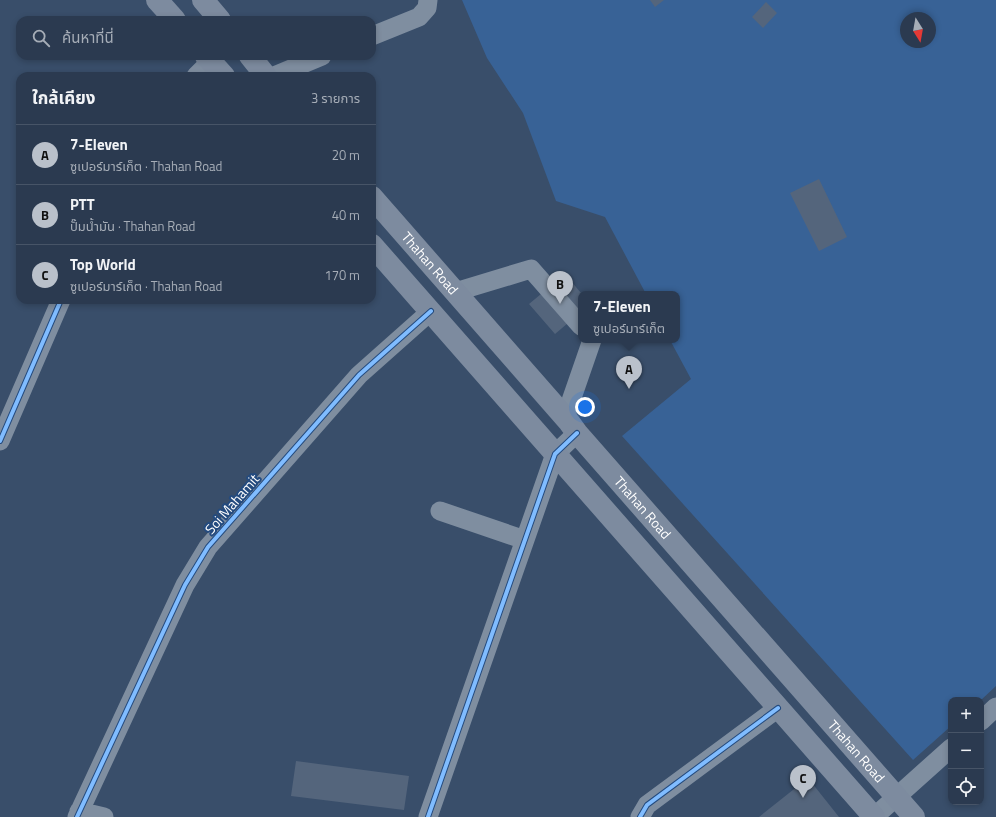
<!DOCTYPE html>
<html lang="th">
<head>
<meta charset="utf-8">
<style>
  :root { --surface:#2b3a50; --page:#334157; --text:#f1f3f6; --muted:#a6adb7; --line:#475467; --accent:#bac1cb }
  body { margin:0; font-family:"Titillium Web","Noto Sans Thai",sans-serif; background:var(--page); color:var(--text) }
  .controls { position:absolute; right:12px; bottom:12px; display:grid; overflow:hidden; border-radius:8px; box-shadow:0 2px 6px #0003 }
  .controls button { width:36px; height:36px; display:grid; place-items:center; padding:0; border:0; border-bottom:1px solid var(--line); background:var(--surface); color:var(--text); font:20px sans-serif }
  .compass { position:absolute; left:900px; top:12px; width:36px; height:36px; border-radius:50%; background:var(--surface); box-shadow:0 2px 6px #0003; rotate:169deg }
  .you { position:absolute; left:585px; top:407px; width:14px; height:14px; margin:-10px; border:3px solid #fff; border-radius:50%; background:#1a73e8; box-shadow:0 0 0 6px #1a73e833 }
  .badge { display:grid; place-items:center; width:26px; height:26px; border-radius:50%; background:var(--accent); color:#111; font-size:13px; font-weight:700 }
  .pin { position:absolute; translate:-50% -33px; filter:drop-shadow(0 1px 2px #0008) }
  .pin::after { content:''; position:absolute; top:21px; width:14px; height:12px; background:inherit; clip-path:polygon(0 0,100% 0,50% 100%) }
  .popup { position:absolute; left:578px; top:291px; width:102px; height:52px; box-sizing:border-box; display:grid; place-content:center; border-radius:8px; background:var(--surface); filter:drop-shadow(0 1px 3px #0005); font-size:13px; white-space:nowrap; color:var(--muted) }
  .popup b { font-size:15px; color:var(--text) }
  .popup::after { content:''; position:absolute; left:50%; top:100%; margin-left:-8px; border:8px solid transparent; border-top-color:var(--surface) }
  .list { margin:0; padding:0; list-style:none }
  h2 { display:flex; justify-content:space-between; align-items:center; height:52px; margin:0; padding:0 16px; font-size:17px }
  h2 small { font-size:13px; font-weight:400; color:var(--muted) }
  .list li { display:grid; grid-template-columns:26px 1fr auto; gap:12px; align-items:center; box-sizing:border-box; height:60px; padding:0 16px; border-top:1px solid var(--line) }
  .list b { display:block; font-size:15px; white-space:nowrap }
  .list p { margin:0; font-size:13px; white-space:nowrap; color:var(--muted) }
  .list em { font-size:13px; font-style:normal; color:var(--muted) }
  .icon { flex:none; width:22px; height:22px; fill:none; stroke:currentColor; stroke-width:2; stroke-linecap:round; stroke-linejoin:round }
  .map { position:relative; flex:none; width:996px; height:817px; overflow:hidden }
  .search { position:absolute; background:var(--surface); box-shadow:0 2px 6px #0003; left:16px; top:16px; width:360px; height:44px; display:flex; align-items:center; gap:10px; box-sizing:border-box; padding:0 14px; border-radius:12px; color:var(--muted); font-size:15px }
  .panel { position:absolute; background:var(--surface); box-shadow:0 2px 6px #0003; left:16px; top:72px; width:360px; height:232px; border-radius:12px }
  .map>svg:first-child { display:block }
  .green { fill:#386296; fill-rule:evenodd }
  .building { fill:#54657c }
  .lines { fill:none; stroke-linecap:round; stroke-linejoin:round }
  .minor { stroke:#7f8ea0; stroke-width:19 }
  .major { stroke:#7d8b9f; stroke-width:22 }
  .cycleway-casing { stroke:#244b7f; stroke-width:6 }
  .cycleway { stroke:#80bcff; stroke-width:4 }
  .labels { text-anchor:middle; stroke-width:4; stroke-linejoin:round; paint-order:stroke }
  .street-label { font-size:14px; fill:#fff; stroke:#244b7f }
</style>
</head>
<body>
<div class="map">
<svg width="996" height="817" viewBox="0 0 996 817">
  <rect width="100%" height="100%" fill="#394e6a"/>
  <path class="green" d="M462,0H996V686L981,700H951V726L913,760L622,436L691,379L670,340H677V294H646L605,217L556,201L523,113L487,58ZM906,18H930V42H906Z"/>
  <path class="building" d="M650,0H664L655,7Z
    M766,2L777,13L763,28L752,17Z
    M819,179L847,237L819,251L790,193Z
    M565,274L581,293V312L555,334L529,304Z
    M296,761L409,776L404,810L291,796Z
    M808,778L839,817H759Z"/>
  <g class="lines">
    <path class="minor" d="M372,36L419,17L427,8L428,0
      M196,76L211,61
      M274,76L322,56
      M455,292L531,269L581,326
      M565,418L592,340
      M0,441L61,300
      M440,511L525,540
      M981,721L996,707
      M79,811L104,817
      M77,817L185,585L208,547L359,375L431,311
      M428,817L555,454L577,433
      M640,817L647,805L778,708
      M874,817L951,748"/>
    <g class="major">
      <path d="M157,0L175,20"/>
      <path d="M203,0L220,20"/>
      <path d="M206,56L224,76"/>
      <path d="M250,56L266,76"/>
      <path id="s1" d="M372,197L569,422L577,433L914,817"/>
      <path d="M372,245L874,817"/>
    </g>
    <defs>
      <path id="cycleway" d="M0,441L61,300
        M77,817L185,585L208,547L359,375L431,311
        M428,817L555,454L577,433
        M640,817L647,805L778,708"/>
    </defs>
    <use href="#cycleway" class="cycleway-casing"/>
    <use href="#cycleway" class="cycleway"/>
  </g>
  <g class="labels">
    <g class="street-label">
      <text dy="5" stroke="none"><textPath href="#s1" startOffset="88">Thahan Road</textPath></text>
      <text transform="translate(232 504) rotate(-49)" y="5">Soi Mahamit</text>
      <text dy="5" stroke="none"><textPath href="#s1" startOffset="412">Thahan Road</textPath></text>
      <text dy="5" stroke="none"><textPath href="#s1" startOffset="736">Thahan Road</textPath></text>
    </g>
  </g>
</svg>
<div class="controls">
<button>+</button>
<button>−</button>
<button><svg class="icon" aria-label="locate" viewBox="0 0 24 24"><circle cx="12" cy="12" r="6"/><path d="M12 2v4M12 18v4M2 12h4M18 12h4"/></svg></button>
</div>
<svg class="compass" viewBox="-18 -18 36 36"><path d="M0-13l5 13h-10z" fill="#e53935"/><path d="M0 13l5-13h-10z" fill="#a6adb7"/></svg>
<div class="you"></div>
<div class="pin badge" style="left:629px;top:389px">A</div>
<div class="popup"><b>7-Eleven</b>ซูเปอร์มาร์เก็ต</div>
<div class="pin badge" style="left:560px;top:304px">B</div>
<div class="pin badge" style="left:803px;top:798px">C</div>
<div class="search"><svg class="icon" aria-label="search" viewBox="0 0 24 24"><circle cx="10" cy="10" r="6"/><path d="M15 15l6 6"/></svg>ค้นหาที่นี่</div>
<section class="panel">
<h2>ใกล้เคียง<small>3 รายการ</small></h2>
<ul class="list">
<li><span class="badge">A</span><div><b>7-Eleven</b><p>ซูเปอร์มาร์เก็ต · Thahan Road</p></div><em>20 m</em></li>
<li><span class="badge">B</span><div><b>PTT</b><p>ปั๊มน้ำมัน · Thahan Road</p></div><em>40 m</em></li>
<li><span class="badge">C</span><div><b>Top World</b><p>ซูเปอร์มาร์เก็ต · Thahan Road</p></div><em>170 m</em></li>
</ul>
</section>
</div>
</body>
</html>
